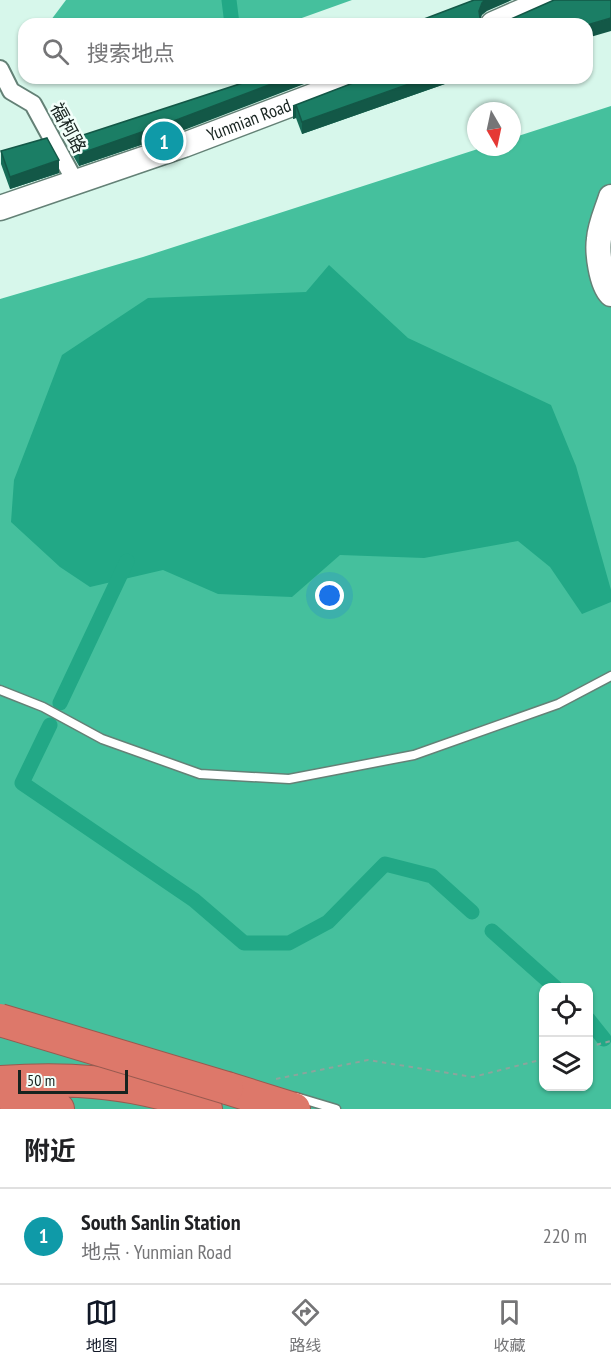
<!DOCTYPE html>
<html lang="zh">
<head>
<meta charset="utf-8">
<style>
  :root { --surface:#fff; --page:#f2f2f2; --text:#202124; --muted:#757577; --line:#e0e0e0; --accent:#111827 }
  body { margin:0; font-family:"PT Sans Narrow","Noto Sans SC",sans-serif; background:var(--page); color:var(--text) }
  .controls { position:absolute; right:18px; bottom:18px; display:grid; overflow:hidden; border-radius:12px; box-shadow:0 2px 4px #0004 }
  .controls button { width:54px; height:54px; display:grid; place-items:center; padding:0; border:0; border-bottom:2px solid var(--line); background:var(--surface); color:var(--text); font:30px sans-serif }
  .compass { position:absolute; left:467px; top:102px; width:54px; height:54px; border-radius:50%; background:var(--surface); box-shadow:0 2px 4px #0004; rotate:171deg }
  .scale { position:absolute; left:18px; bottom:15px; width:110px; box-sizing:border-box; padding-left:6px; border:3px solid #17231f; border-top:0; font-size:16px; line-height:21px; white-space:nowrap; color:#17231f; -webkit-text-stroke:4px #f2fffa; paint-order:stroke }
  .you { position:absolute; left:330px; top:596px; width:21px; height:21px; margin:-15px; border:4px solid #fff; border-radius:50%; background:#1a73e8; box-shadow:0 0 0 9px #1a73e833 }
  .badge { display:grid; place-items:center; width:39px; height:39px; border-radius:50%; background:var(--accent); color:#fff; font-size:20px; font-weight:700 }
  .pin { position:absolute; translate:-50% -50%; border:3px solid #fff; box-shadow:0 2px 6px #0006 }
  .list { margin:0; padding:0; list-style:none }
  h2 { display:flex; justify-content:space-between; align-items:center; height:78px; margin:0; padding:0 24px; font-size:26px }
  h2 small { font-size:20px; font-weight:400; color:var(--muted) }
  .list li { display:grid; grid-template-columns:39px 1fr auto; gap:18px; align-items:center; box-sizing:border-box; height:96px; padding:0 24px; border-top:2px solid var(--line) }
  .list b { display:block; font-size:22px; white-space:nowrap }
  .list p { margin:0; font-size:20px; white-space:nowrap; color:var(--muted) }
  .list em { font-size:20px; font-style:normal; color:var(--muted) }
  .icon { flex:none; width:33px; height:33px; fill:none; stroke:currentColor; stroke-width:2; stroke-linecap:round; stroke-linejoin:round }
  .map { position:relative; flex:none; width:611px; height:1109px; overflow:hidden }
  .search { position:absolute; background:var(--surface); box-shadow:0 2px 4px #0004; left:18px; right:18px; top:18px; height:66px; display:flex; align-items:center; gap:15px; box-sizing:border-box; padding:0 21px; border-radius:18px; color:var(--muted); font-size:22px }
  .sheet { height:174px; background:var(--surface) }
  nav { display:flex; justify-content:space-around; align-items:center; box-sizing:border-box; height:84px; border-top:2px solid var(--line); background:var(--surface); font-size:16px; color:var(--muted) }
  nav a { display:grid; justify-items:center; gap:3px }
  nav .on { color:var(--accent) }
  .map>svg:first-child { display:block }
  .forest { fill:#45c09d; fill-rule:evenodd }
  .water { fill:#22a886 }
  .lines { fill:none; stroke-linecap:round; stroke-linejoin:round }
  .canal { stroke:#22a886; stroke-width:15 }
  .lane-casing { stroke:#648176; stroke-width:11 }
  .street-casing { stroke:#648176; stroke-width:20 }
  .secondary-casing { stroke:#648176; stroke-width:27 }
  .highway-casing { stroke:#985a50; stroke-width:34 }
  .path { stroke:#8ca49c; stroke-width:2; stroke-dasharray:4.5 4.5; stroke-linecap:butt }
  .lane { stroke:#fff; stroke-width:8 }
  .street { stroke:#fff; stroke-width:16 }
  .secondary { stroke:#fff; stroke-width:24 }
  .highway { stroke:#dd786a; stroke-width:32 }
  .highway-bridge-casing { stroke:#985a50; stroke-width:34; stroke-linecap:butt }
  .highway-bridge { stroke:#dd786a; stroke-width:32 }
  .wall { fill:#176c57 }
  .shaded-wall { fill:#135847 }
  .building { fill:#1b7e65; stroke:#135847; stroke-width:1.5 }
  .labels { text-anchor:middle; stroke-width:5; stroke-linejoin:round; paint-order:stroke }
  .street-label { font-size:18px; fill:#17231f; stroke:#f2fffa }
</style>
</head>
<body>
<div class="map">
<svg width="611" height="1109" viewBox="0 0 611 1109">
  <rect width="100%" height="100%" fill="#d7f7eb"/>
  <path class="forest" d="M66,0H352L285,24H48Z
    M611,106V1109H0V299L143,257L484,147H512V138ZM544,988H588V1086H544Z"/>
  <path class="water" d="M329,265L408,338L551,405L576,466L611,590V602L582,614L550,567L518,541L424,558L340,555L292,597L218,594L163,570L90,587L60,567L11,522L14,480L62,355L148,298L306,292Z"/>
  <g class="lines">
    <path class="canal" d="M229,0L232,24
      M60,703L127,561
      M50,725L22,783L194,900L244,943H289L328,922L385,864L432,876L472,912
      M492,931L556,988
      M588,1019L604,1039"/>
    <defs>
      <path id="lane" d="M0,690L43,707L102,739L200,774L289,779L414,755L558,704L611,676
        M296,1097L336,1109"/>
      <path id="street" d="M0,69L11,91L33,104L76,183"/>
      <g id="secondary">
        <path d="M493,24L548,0"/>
        <path d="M611,197C607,210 600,225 599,239C597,252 601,284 611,294"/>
        <path id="s1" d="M0,208L184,145L360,78"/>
      </g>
      <path id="highway" d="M0,1082C68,1077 143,1081 206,1109
        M227,1088L294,1109
        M0,1092L58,1109"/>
    </defs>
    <use href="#lane" class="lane-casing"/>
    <use href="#street" class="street-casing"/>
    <use href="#secondary" class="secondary-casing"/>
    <use href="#highway" class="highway-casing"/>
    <path class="path" d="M588,1047L611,1041
      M276,1079L368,1060L473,1077L544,1059"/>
    <use href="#lane" class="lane"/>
    <use href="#street" class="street"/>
    <use href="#secondary" class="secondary"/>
    <use href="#highway" class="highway"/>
    <defs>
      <path id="highway-bridge" d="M0,1020L227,1088"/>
    </defs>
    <use href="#highway-bridge" class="highway-bridge-casing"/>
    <use href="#highway-bridge" class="highway-bridge"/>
  </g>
  <path class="wall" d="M366,78H462L302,134L296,118L293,119V106Z
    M179,132L79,166L71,152V139Z
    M1,151L59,173L10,189L1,164Z"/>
  <path class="shaded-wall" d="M485,0H512L487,11L482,15L479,23V11L482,3Z
    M611,18V31L587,38V25Z
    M287,78H320L179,132L79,166V154Z
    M426,78H462L302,134V122Z
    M296,105V118L293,119V106Z
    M59,160V173L10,189V177Z"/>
  <path class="building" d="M474,0H485L482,3L479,11L480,18L484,23L487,24H411Z
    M554,0H611V18L587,25V24H500Z
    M258,78H287L179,119L79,154L71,139Z
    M366,78H426L302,122L296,105L293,106Z
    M47,138L59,160L10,177L1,151Z"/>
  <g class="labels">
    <g class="street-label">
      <text dy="6" stroke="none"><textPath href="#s1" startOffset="264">Yunmian Road</textPath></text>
      <text transform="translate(68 128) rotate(62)" y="6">福柯路</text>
    </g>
  </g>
</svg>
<div class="controls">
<button><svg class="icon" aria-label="locate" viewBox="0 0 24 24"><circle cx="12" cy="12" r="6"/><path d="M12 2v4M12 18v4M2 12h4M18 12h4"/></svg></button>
<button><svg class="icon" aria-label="layers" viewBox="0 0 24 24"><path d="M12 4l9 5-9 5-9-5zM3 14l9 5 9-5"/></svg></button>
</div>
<svg class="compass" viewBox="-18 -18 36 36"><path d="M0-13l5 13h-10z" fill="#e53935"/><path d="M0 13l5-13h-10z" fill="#757577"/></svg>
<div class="scale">50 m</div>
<div class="you"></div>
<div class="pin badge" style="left:164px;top:141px;background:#0f9aa8">1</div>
<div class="search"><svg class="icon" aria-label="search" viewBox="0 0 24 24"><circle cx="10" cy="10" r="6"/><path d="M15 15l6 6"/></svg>搜索地点</div>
</div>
<section class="sheet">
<h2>附近<small></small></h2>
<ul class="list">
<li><span class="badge" style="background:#0f9aa8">1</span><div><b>South Sanlin Station</b><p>地点 · Yunmian Road</p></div><em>220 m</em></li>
</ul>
</section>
<nav>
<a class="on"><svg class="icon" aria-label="map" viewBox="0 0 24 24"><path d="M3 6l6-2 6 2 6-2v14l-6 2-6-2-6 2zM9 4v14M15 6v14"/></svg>地图</a>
<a><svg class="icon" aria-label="directions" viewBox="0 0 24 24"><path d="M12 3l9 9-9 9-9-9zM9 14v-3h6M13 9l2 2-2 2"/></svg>路线</a>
<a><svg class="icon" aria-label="saved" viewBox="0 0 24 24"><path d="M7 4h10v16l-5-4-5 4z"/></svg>收藏</a>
</nav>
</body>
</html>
